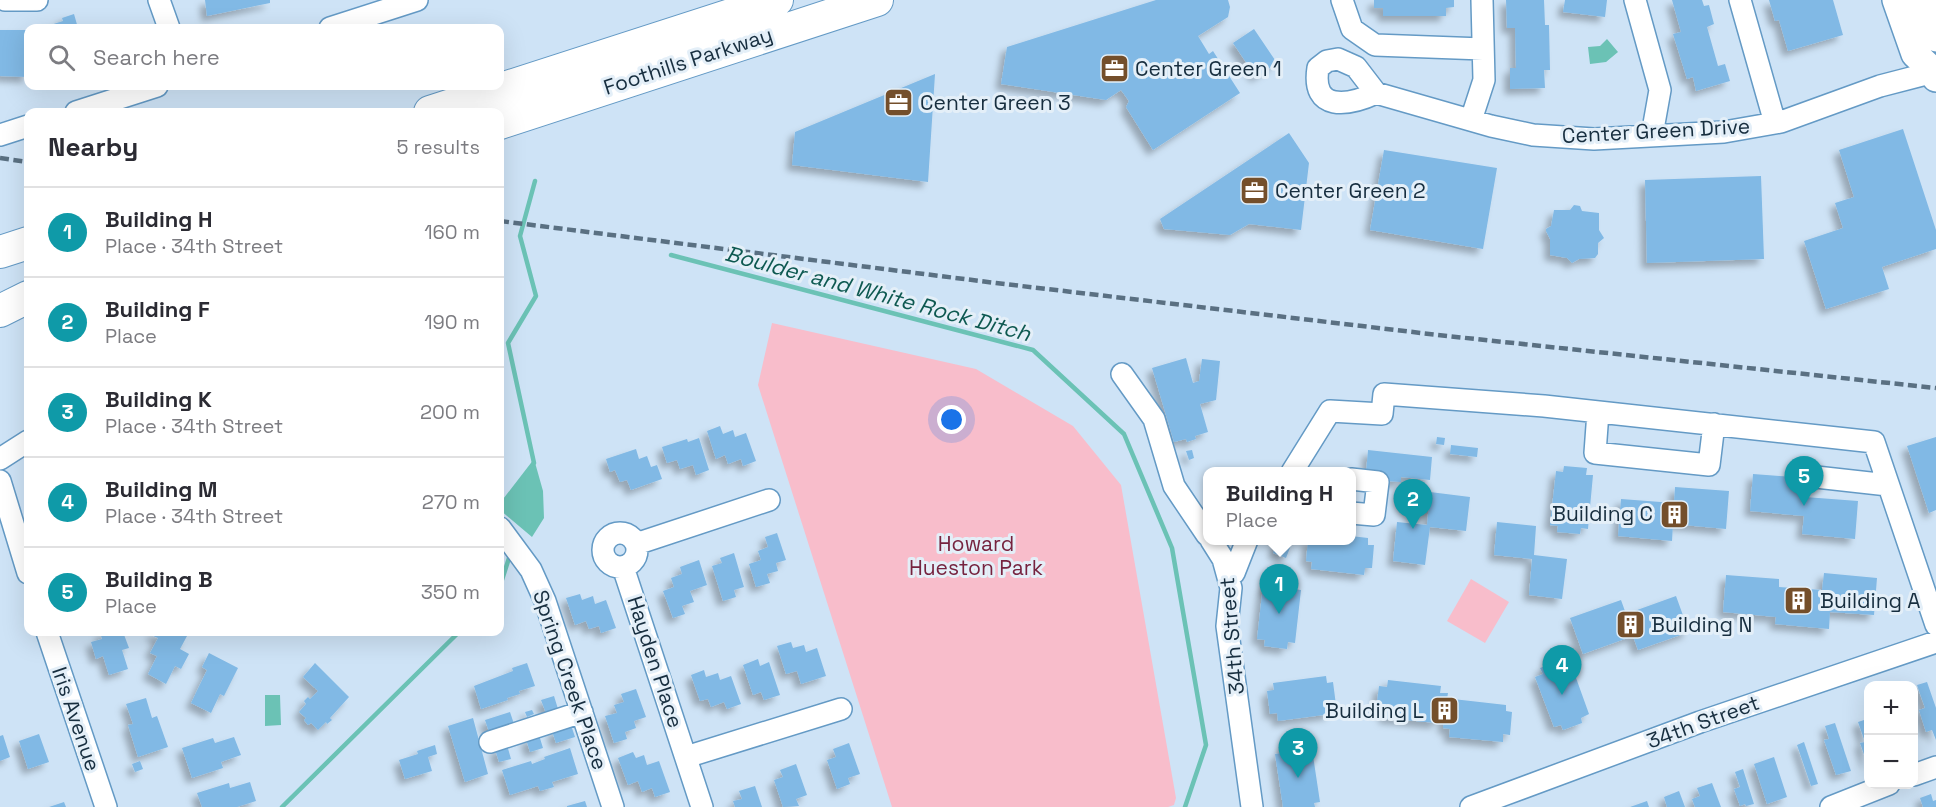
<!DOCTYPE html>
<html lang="en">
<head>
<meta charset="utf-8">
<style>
  :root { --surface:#fff; --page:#f2f2f3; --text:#2b2b33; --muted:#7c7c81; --line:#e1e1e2; --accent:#744f2b }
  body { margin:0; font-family:"Space Grotesk",sans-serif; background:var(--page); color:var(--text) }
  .controls { position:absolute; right:18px; bottom:18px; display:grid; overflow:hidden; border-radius:12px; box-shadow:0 6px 24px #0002 }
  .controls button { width:54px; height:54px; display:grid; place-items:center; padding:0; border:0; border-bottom:2px solid var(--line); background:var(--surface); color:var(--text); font:30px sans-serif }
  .you { position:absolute; left:952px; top:420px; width:21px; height:21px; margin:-15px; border:4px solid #fff; border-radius:50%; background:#1a73e8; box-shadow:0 0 0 9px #1a73e833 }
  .badge { display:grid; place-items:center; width:39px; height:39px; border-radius:50%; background:var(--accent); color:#fff; font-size:20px; font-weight:700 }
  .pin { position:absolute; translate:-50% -50px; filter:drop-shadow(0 2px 3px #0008) }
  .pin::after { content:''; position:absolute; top:32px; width:21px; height:18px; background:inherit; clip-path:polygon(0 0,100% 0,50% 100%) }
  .popup { position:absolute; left:1203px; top:467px; width:153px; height:78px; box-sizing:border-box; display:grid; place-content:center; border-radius:12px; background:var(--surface); filter:drop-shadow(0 2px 4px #0005); font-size:20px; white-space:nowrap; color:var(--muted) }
  .popup b { font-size:22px; color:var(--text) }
  .popup::after { content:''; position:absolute; left:50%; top:100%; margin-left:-12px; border:12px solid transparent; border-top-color:var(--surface) }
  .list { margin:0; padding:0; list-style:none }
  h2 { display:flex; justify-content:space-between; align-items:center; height:78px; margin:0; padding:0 24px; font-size:26px }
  h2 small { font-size:20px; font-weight:400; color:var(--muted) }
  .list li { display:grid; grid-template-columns:39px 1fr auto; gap:18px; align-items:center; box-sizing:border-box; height:90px; padding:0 24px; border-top:2px solid var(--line) }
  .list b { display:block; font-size:22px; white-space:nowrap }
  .list p { margin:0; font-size:20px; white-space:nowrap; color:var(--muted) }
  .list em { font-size:20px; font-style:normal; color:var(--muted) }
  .icon { flex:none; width:33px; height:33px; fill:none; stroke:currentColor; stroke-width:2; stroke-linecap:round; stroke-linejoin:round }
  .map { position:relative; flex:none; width:1936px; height:807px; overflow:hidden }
  .search { position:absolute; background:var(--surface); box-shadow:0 6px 24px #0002; left:24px; top:24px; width:480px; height:66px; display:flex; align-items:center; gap:15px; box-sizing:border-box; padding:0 21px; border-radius:12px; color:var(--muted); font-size:22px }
  .panel { position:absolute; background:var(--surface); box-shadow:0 6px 24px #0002; left:24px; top:108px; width:480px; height:528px; border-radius:12px }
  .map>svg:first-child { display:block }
  .green { fill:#f8bdcb }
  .water { fill:#6bc2b5 }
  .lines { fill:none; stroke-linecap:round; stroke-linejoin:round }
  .stream { stroke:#6bc2b5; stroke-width:4.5 }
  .building { fill:#81b9e5; filter:url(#shadow) }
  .minor-casing { stroke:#649ac5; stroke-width:24 }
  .major-casing { stroke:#649ac5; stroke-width:30 }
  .highway-casing { stroke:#649ac5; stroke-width:34 }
  .minor { stroke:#fff; stroke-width:21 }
  .major { stroke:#fff; stroke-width:27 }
  .highway { stroke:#fff; stroke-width:32 }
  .rail { stroke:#5a7082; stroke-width:4.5; stroke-dasharray:9 4.5; stroke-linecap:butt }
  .labels { text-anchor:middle; stroke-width:6; stroke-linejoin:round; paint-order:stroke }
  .street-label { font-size:21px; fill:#172e3f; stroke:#e4eff8 }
  .poi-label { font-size:21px; fill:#172e3f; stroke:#e4eff8; text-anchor:start }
  .park-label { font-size:21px; fill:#76233f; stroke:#e4eff8 }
  .water-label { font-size:22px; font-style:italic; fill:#0e5951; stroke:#e4eff8 }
</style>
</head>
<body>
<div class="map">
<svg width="1936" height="807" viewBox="0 0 1936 807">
  <defs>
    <filter id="shadow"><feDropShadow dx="-5.5" dy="5.5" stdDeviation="3" flood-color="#0004"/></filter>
  </defs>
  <rect width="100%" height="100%" fill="#cee3f6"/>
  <path class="green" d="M772,323L976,369L1073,426L1121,485L1176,798L1174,805L1168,807H892L758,385Z
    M1471,579L1509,602L1485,643L1447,621Z"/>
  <path class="water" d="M1607,39L1618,52L1606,62L1590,64L1588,47L1600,46Z
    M534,459L543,491L544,518L532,537L500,510V503Z
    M265,695H280L281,725L265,726Z"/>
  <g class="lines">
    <path class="stream" d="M671,255L1033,350L1124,434L1172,548L1206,745L1185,807
      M534,463L508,343L536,296L520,236L535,181
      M500,586L510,555
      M282,807L459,632"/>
  </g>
  <path class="building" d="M205,0H270V3L207,16Z
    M1156,0H1228L1230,7L1228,17L1198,36L1209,54L1213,51L1240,93L1153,150L1126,107L1129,101L1121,90L1106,100L1001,84L1007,47Z
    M1374,0H1454V7L1446,8V16H1383V8H1374Z
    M1506,0H1544L1545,25H1549L1550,70H1544L1545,88L1510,89V68H1516L1515,28H1507Z
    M1565,0H1607L1605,17L1563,12Z
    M1672,0H1702L1704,6L1709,5L1714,24L1707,27L1718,66L1725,64L1730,81L1696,91L1693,77L1687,79L1673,34L1681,32Z
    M1769,0H1833L1843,35L1788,51L1779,20L1775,21Z
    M74,14L78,28H41L63,21L62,18Z
    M1254,29L1277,63L1256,77L1233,43Z
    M0,30H28V77L0,76Z
    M935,74L928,182L792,165L795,132Z
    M1903,129L1936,230V249L1882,267L1889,289L1826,309L1804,241L1843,228L1835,203L1854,197L1839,150Z
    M1289,133L1309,163L1301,230L1249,224L1230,235L1164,229L1160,219Z
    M1384,150L1497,168L1483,249L1370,230Z
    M1761,176L1764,259L1647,263L1645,180Z
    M1574,205L1580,206L1582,211L1599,213V230L1604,238L1598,243V254L1595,258L1579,259L1572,263L1567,258L1550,255V239L1546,231V229L1551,226L1554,210H1570Z
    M1186,358L1193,383L1199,381L1202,359L1220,361L1216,400L1200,404L1208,432L1195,436L1196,439L1187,442L1186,439L1174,442L1152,368Z
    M720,426L723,434L733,430L735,437L746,433L756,461L743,466L741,459L728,464L725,455L716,459L707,431Z
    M1437,437L1445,438L1444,445L1436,444Z
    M1936,437V510L1929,513L1907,446Z
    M699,438L709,470L696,475L693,465L680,469L677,460L667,463L662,447L687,439L688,442Z
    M1451,445L1478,448L1477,457L1450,454Z
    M636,449L639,459L647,456L651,467L657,465L662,479L631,490L627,480L620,482L615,470L610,472L606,459Z
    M1192,450L1194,458L1189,460L1186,451Z
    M1368,450L1432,457L1430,480L1401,477V482L1386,481L1387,475L1366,473Z
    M1564,466L1587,468L1586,475H1593L1588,529L1581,528L1580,534L1557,532L1558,526L1550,525L1556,471L1563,472Z
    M1753,474L1807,478L1805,497L1858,501L1855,539L1802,534L1804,516L1750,511Z
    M1675,487L1729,491L1726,529L1673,524L1672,541L1618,536L1621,499L1674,503Z
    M1430,492L1470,497L1466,531L1430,527L1425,565L1393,561L1397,522L1427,525Z
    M1497,522L1536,526L1534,555L1567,559L1562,599L1529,595L1532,559L1494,555Z
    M777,533L786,560L776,563L778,571L767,574L770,583L756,587L749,564L761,560L758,551L768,547L765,537Z
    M1351,536L1368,538V545H1374L1372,568H1365L1364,575L1311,569L1312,562L1306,561L1308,540H1351Z
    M1278,540H1293L1286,558L1273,553Z
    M734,553L744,587L734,590L736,597L723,601L712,566L722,563L720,558Z
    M699,560L707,585L690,591L694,602L682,606L685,614L673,618L663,591L674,587L671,578L682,574L680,567Z
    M1824,573L1877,578L1874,615L1830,612L1829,629L1775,624L1776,617L1723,612L1726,575L1779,579V587L1822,590Z
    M1272,580L1295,583L1294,589L1301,590L1295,643L1288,642L1287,649L1264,646L1265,640L1257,639L1263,585L1271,586Z
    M580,594L582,600L593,596L595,604L606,600L616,628L601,633L599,626L589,629L586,621L575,625L566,598Z
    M1676,596L1689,632L1638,650L1633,636L1583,654L1570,618L1621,600L1626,614Z
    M100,632H123L129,648L122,650L128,669L109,675L103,656L96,659L91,642L102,639Z
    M153,632H178L187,636L180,649L189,654L181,669L175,666L166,684L148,674L157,656L150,653L158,638L151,635Z
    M791,642L793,648L804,645L806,652L817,648L826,676L801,684L797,671L786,674L777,646Z
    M209,653L238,668L224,696L220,694L211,713L191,703L207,670L202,667Z
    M758,659L760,666L769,662L780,695L764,700L761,692L753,695L743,665Z
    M1560,661L1562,667L1571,664L1589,714L1581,718L1582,723L1563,730L1561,725L1554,727L1535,677L1543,674L1540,668Z
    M315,663L349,697L330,718L332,720L327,724L326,722L318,730L311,723L308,725L304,720L306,718L299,712L306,704L304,701L308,697L310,699L318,691L303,677Z
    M527,663L535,686L519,691L520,694L507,698L508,700L481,709L474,686L513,671L512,668Z
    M704,670L706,677L718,673L720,680L731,676L741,704L727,709L724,702L711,707L708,699L700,701L691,675Z
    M1326,676L1327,683L1333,682L1336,705L1330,706L1331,714L1278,721L1277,713L1270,714L1267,691L1274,690L1273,683Z
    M1388,680L1441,686L1440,693H1448L1446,705L1452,706L1453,699L1506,705V711L1512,712L1510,735L1503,734V742L1449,737L1450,729L1443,728L1444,717H1438L1437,723L1384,718L1385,711L1376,710L1379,686L1387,687Z
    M1927,682L1936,708V740L1932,730L1926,732L1919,710L1925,708L1917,685Z
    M636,689L646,717L634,721L636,728L625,732L627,739L614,743L605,716L617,713L614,705L624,702L621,694Z
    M554,696L558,709L546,713L541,700Z
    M146,698L152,718L157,716L168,747L138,757L128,725L133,724L126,704Z
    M532,710L534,714L527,717L525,712Z
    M510,712L514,724L489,732L485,720Z
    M473,718L488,774L465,782L448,726Z
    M1867,719L1868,724V766L1860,743L1865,742L1858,722Z
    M1835,723L1851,771L1836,775L1824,740L1829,739L1825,726Z
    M571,725L575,737L556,743L552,731Z
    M39,734L49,762L28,769L19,741Z
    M3,735L10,757L0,761V736Z
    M539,735L543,748L530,752L526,739Z
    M234,737L241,755L221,762L223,768L192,778L182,748L213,738L215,743Z
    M1804,742L1818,784L1811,786L1797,745Z
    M849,743L860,774L848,778L850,784L837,789L827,760L836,757L833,749Z
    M1306,744V750L1312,749L1320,802L1314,803L1315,807H1283L1275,754L1282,753L1281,747Z
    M435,745L437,754L428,757L432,771L405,779L399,760L418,754L417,751Z
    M507,745L511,759L499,762L495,749Z
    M570,748L578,774L552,782L554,787L540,791L538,786L510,795L502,770L531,761L532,764L545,759L544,757Z
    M633,752L636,758L644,755L647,765L659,761L670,792L655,797L652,788L642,792L638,781L628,785L618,758Z
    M1774,757L1787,797L1767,804L1754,764Z
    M140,761L143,769L135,772L132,764Z
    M796,764L807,795L796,799L799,806L783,807L774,780L783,777L780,770Z
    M1743,769L1754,804L1746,806L1745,804L1740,806L1734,789L1740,787L1735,772Z
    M250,782L256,801L237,807H202L197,793L229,783L230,788Z
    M1712,783L1721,807H1695L1692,799L1700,796L1697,788Z
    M755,786L762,807H735L733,801L742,799L739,791Z
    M1679,791L1685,807H1667L1664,797Z
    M1931,794L1933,801L1936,800V807H1923L1920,798Z
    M585,801L587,807H567V806Z
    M1647,801L1649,807H1630Z
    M64,802L66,807H49Z"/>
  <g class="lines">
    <defs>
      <path id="minor" d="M5,0H37
        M159,0L169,28
        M1342,0L1352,29L1375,45L1483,49
        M1635,0L1660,90L1652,135
        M1740,0L1775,123
        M330,28L417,0
        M1338,59L1356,67L1376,93C1348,106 1311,112 1318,68L1327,61Z
        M1376,93L1491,126L1533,135L1594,139L1724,132L1781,122L1880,86L1934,72
        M76,112L157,86
        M1471,120L1484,80L1482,0
        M0,135L28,126
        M1122,374L1154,419L1174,486L1207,535
        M1598,412L1595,453L1709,465L1714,424
        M0,459L28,441
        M1292,472L1330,411L1382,414L1384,394L1544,406L1874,442L1936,625
        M1816,477L1888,485
        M1351,479L1378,482L1374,515L1351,513
        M0,481L28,573
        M500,528L531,570L545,601L613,807
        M603 550a17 17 0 1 1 34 0a17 17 0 1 1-34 0Z
        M1211,540L1223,559L1231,588L1227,626L1252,807
        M636,544L769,500
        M623,567L702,807
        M1228,576L1234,573L1247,540
        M47,632L106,807
        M490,742L582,712
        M686,757L841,709
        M1914,775L1936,767
        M1471,807L1700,722L1936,642
        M1831,807L1889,784"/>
      <path id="major" d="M1896,0L1915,54L1934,72L1936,78
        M1923,0L1936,38"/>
      <path id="highway" d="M430,112L777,0
        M500,123L877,0
        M0,252L28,243
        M0,311L28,297"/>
    </defs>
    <use href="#minor" class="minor-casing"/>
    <use href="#major" class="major-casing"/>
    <use href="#highway" class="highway-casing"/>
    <use href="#minor" class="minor"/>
    <use href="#major" class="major"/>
    <use href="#highway" class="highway"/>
    <path class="rail" d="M0,158L28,162
      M500,221L996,283L1438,335L1936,388"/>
  </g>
  <defs>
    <symbol id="office-square" viewBox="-11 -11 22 22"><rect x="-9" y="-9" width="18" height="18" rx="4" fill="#744f2b" stroke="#e4eff8"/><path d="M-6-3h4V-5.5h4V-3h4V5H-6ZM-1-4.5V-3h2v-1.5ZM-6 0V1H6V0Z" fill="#fff"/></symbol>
    <symbol id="building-square" viewBox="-11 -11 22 22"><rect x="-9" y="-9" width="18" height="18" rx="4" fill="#744f2b" stroke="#e4eff8"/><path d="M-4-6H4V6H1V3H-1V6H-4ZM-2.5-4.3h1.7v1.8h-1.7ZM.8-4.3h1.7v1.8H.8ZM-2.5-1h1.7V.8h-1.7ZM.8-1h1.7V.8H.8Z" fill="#fff"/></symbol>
  </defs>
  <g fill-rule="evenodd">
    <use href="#office-square" x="1098" y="52" width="33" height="33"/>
    <use href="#office-square" x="882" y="86" width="33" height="33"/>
    <use href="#office-square" x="1238" y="174" width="33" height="33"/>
    <use href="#building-square" x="1658" y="498" width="33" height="33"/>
    <use href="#building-square" x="1782" y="584" width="33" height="33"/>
    <use href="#building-square" x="1614" y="608" width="33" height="33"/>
    <use href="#building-square" x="1428" y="694" width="33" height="33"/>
  </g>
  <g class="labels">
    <g class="street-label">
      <text transform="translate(688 61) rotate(-18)" y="7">Foothills Parkway</text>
      <text transform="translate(1656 131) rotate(-3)" y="7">Center Green Drive</text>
      <text transform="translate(1232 636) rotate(-95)" y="7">34th Street</text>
      <text transform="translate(655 662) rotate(72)" y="7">Hayden Place</text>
      <text transform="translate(570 680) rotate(71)" y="7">Spring Creek Place</text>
      <text transform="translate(76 719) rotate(71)" y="7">Iris Avenue</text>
      <text transform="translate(1703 722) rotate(-20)" y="7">34th Street</text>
    </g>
    <g class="poi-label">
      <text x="1135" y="76">Center Green 1</text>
      <text x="920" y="110">Center Green 3</text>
      <text x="1275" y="198">Center Green 2</text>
      <text x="1653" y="521" text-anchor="end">Building C</text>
      <text x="1820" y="608">Building A</text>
      <text x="1651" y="632">Building N</text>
      <text x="1424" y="718" text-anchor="end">Building L</text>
    </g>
    <g class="park-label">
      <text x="976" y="551">Howard<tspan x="976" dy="24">Hueston Park</tspan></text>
    </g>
    <g class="water-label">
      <text transform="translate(878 293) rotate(15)" y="8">Boulder and White Rock Ditch</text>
    </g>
  </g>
</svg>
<div class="controls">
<button>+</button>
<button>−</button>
</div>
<div class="you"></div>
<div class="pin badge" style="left:1279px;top:614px;background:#0f9aa8">1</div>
<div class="popup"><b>Building H</b>Place</div>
<div class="pin badge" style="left:1413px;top:529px;background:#0f9aa8">2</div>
<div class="pin badge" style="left:1298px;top:778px;background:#0f9aa8">3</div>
<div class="pin badge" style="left:1562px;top:695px;background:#0f9aa8">4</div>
<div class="pin badge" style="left:1804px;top:506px;background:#0f9aa8">5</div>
<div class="search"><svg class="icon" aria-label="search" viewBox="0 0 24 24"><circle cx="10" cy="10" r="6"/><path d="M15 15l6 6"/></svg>Search here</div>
<section class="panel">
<h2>Nearby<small>5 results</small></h2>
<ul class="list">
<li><span class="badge" style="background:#0f9aa8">1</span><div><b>Building H</b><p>Place · 34th Street</p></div><em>160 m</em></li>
<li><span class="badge" style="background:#0f9aa8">2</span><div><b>Building F</b><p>Place</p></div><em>190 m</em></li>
<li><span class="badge" style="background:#0f9aa8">3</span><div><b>Building K</b><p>Place · 34th Street</p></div><em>200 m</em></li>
<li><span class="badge" style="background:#0f9aa8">4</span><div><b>Building M</b><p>Place · 34th Street</p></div><em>270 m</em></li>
<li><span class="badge" style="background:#0f9aa8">5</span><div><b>Building B</b><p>Place</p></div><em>350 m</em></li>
</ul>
</section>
</div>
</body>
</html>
